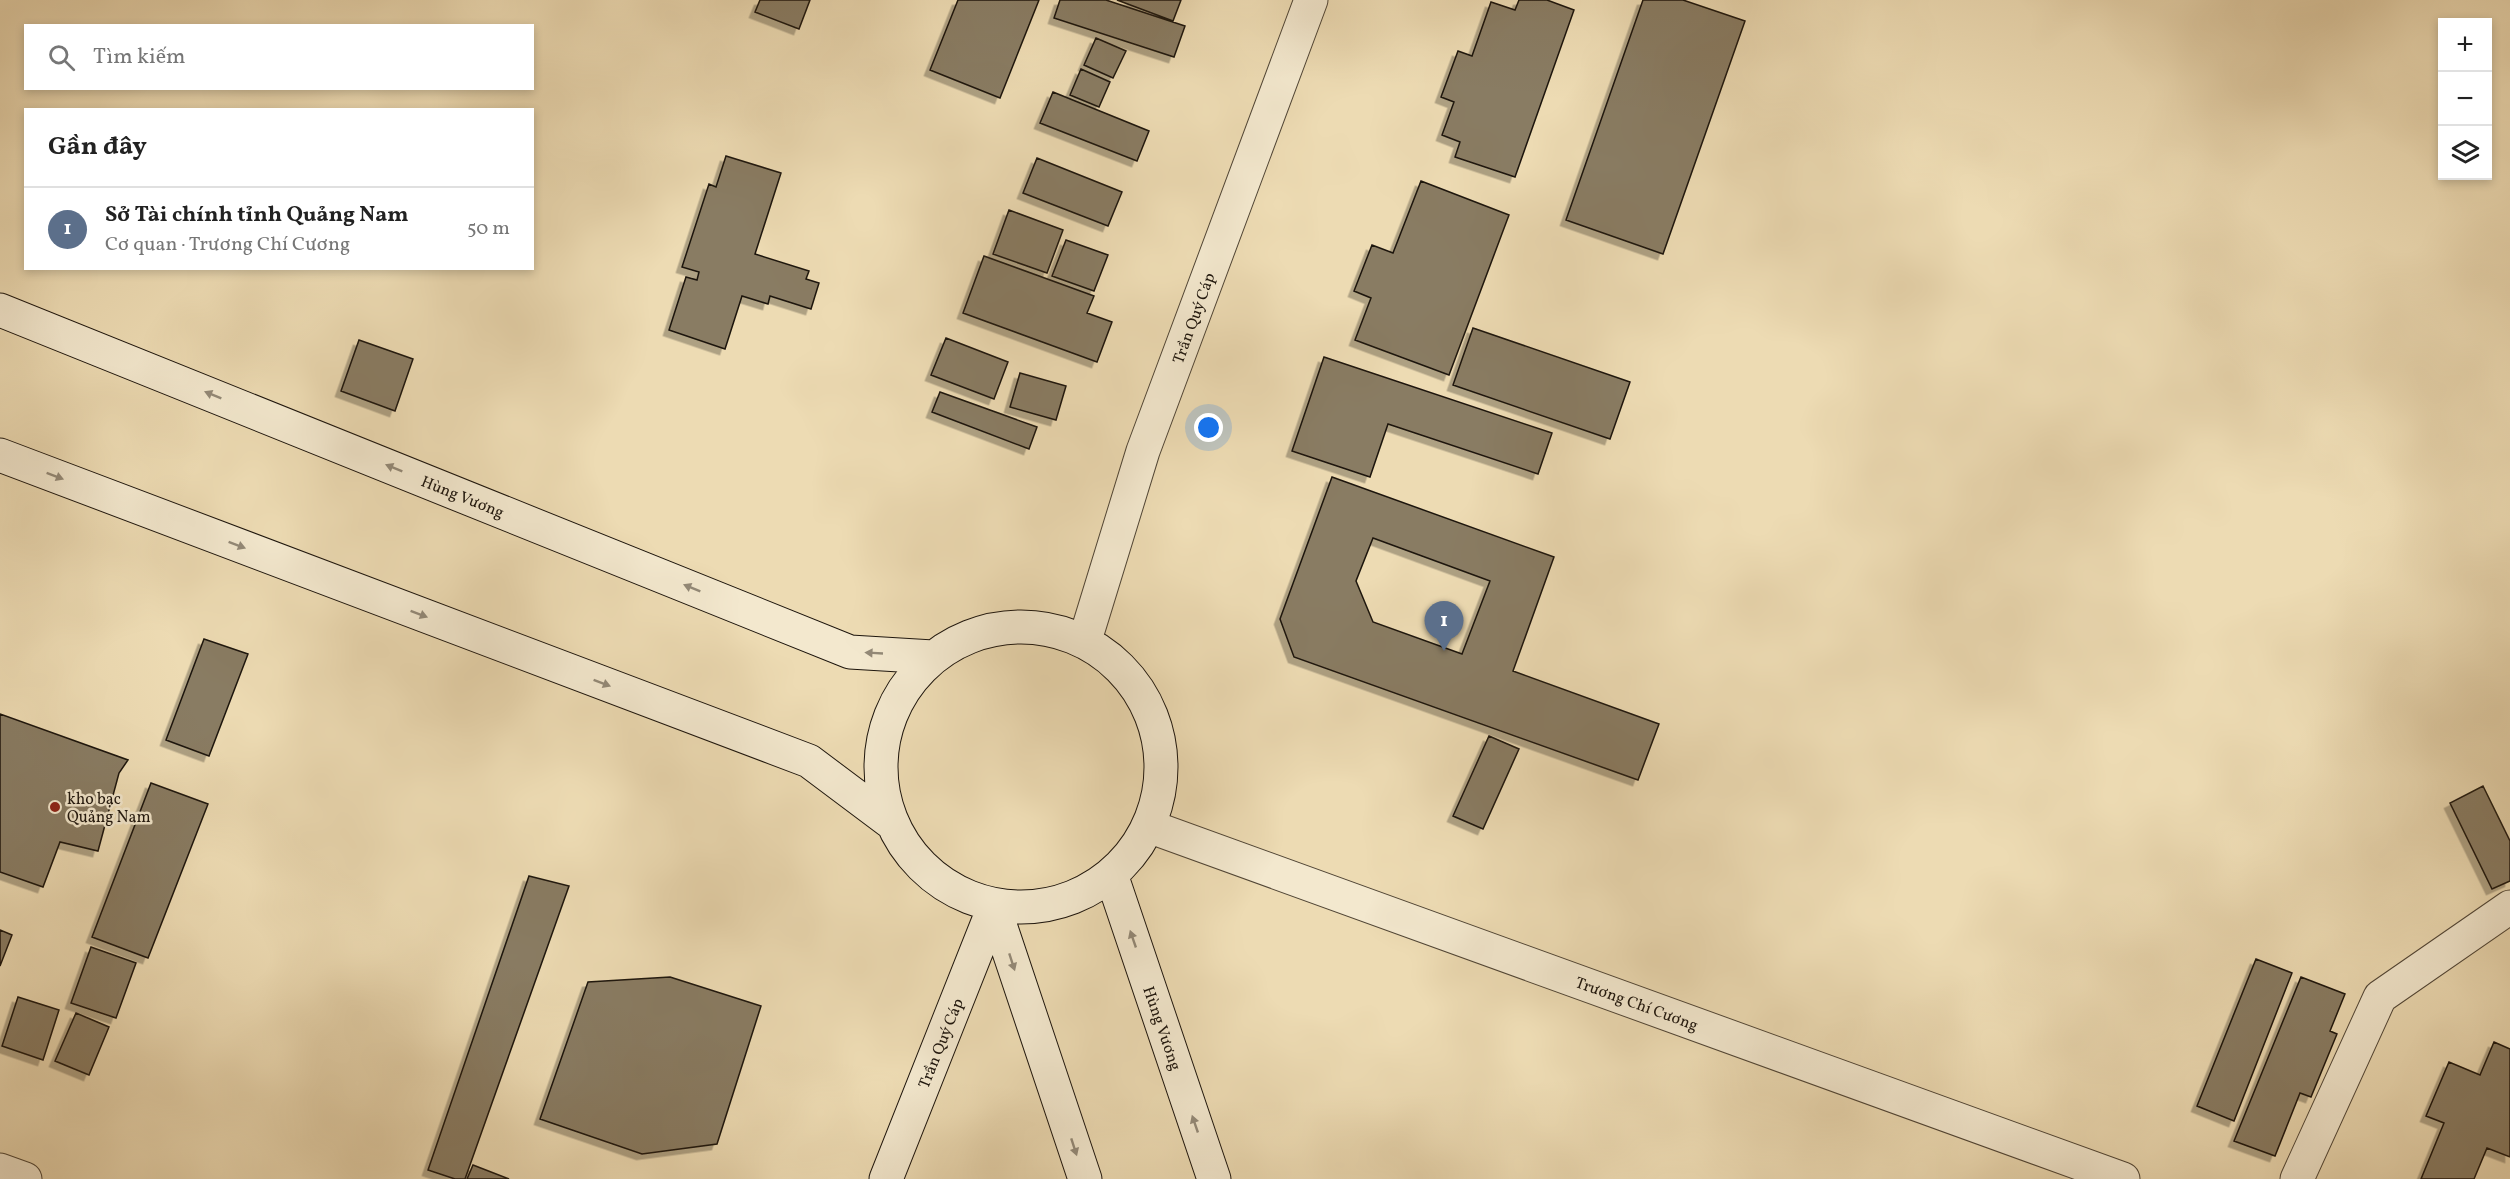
<!DOCTYPE html>
<html lang="vi">
<head>
<meta charset="utf-8">
<style>
  :root { --surface:#fff; --page:#f2f2f2; --text:#222; --muted:#767676; --line:#e0e0e0; --accent:#2563eb }
  body { margin:0; font-family:Vollkorn,serif; background:var(--page); color:var(--text) }
  .controls { position:absolute; right:18px; top:18px; display:grid; overflow:hidden; border-radius:0px; box-shadow:0 3px 9px #0003 }
  .controls button { width:54px; height:54px; display:grid; place-items:center; padding:0; border:0; border-bottom:2px solid var(--line); background:var(--surface); color:var(--text); font:30px sans-serif }
  .you { position:absolute; left:1209px; top:428px; width:21px; height:21px; margin:-15px; border:4px solid #fff; border-radius:50%; background:#1a73e8; box-shadow:0 0 0 9px #1a73e833 }
  .badge { display:grid; place-items:center; width:39px; height:39px; border-radius:50%; background:var(--accent); color:#fff; font-size:20px; font-weight:700 }
  .pin { position:absolute; translate:-50% -50px; filter:drop-shadow(0 2px 3px #0008) }
  .pin::after { content:''; position:absolute; top:32px; width:21px; height:18px; background:inherit; clip-path:polygon(0 0,100% 0,50% 100%) }
  .list { margin:0; padding:0; list-style:none }
  h2 { display:flex; justify-content:space-between; align-items:center; height:78px; margin:0; padding:0 24px; font-size:26px }
  h2 small { font-size:20px; font-weight:400; color:var(--muted) }
  .list li { display:grid; grid-template-columns:39px 1fr auto; gap:18px; align-items:center; box-sizing:border-box; height:84px; padding:0 24px; border-top:2px solid var(--line) }
  .list b { display:block; font-size:22px; white-space:nowrap }
  .list p { margin:0; font-size:20px; white-space:nowrap; color:var(--muted) }
  .list em { font-size:20px; font-style:normal; color:var(--muted) }
  .icon { flex:none; width:33px; height:33px; fill:none; stroke:currentColor; stroke-width:2; stroke-linecap:round; stroke-linejoin:round }
  .map { position:relative; flex:none; width:2510px; height:1179px; overflow:hidden }
  .search { position:absolute; background:var(--surface); box-shadow:0 3px 9px #0003; left:24px; top:24px; width:510px; height:66px; display:flex; align-items:center; gap:15px; box-sizing:border-box; padding:0 21px; border-radius:0px; color:var(--muted); font-size:22px }
  .panel { position:absolute; background:var(--surface); box-shadow:0 3px 9px #0003; left:24px; top:108px; width:510px; height:162px; border-radius:0px }
  .map>svg:first-child { display:block }
  .building { fill:#897c63; stroke:#1d150d; stroke-width:1.5; fill-rule:evenodd; filter:url(#shadow) }
  .lines { fill:none; stroke-linecap:round; stroke-linejoin:round }
  .street-casing { stroke:#514636; stroke-width:35 }
  .secondary-casing { stroke:#1d150d; stroke-width:35 }
  .street { stroke:#f3e8ce; stroke-width:33 }
  .secondary { stroke:#f3e8ce; stroke-width:33 }
  .oneway { fill:#938977 }
  .poi-dot { fill:#8f2418; stroke:#f3e8ce; stroke-width:2 }
  .labels { text-anchor:middle; stroke-width:5; stroke-linejoin:round; paint-order:stroke }
  .street-label { font-size:16px; fill:#1d150d; stroke:#f3e8ce }
  .poi-label { font-size:16px; fill:#1d150d; stroke:#f3e8ce; text-anchor:start }
</style>
</head>
<body>
<div class="map">
<svg width="2510" height="1179" viewBox="0 0 2510 1179">
  <defs>
    <filter id="shadow"><feDropShadow dx="-5.5" dy="5.5" stdDeviation="0" flood-color="#0004"/></filter>
  </defs>
  <rect width="100%" height="100%" fill="#eddbb3"/>
  <filter id="stains"><feTurbulence type="fractalNoise" baseFrequency=".00333" numOctaves="4"/><feColorMatrix values="0 0 0 0 .2 0 0 0 0 .09 0 0 0 0 .02 0 0 0 .5 -.17"/></filter>
  <radialGradient id="worn" r=".72"><stop offset=".6" stop-color="#630" stop-opacity="0"/><stop offset="1" stop-color="#630" stop-opacity=".3"/></radialGradient>
  <path class="building" d="M760,0H810L799,29L755,12Z
    M958,0H1039L1000,98L930,70Z
    M1060,0H1106L1185,26L1174,57L1054,18Z
    M1117,0H1181L1173,21Z
    M1519,0H1547L1574,10L1515,177L1455,157L1460,142L1442,135L1454,102L1441,97L1458,51L1472,56L1491,2L1515,10Z
    M1643,0H1683L1745,21L1663,254L1566,220Z
    M1096,38L1126,51L1113,78L1084,65Z
    M1081,69L1110,82L1099,107L1070,95Z
    M1053,92L1149,131L1137,161L1040,123Z
    M726,156L781,173L755,254L809,271L806,279L819,283L811,309L770,296L768,304L742,296L725,349L669,330L686,277L697,280L699,272L682,267L709,184L716,187Z
    M1037,158L1122,192L1108,226L1023,193Z
    M1421,181L1509,215L1449,375L1355,340L1371,298L1354,291L1372,245L1393,253Z
    M1009,210L1063,230L1047,273L993,254Z
    M1066,240L1108,255L1094,291L1052,276Z
    M984,256L1094,296L1087,313L1112,322L1097,362L963,313Z
    M1473,328L1630,382L1610,439L1453,385Z
    M946,338L1008,362L994,399L931,375Z
    M359,340L413,359L395,411L341,391Z
    M1324,357L1552,433L1538,474L1388,424L1370,477L1292,451Z
    M1020,373L1066,386L1056,420L1010,407Z
    M940,392L1037,427L1029,449L932,412Z
    M1332,477L1554,557L1513,671L1659,724L1638,780L1294,657L1280,619ZM1373,538L1490,581L1462,654L1373,622L1356,581Z
    M204,639L248,654L209,756L166,740Z
    M0,714L128,760L119,773L98,851L60,842L43,887L0,872Z
    M1489,736L1519,749L1483,829L1453,816Z
    M151,783L208,804L148,958L92,937Z
    M2483,786L2510,841V881L2492,889L2450,803Z
    M529,876L569,886L465,1179H455L428,1170Z
    M0,930L12,935L0,966Z
    M91,947L136,963L116,1018L71,1003Z
    M2256,959L2292,973L2234,1121L2197,1106Z
    M670,977L761,1006L717,1144L642,1154L540,1119L588,982Z
    M2301,977L2345,994L2330,1031L2337,1034L2311,1097L2300,1093L2275,1156L2234,1141Z
    M18,997L59,1010L43,1060L2,1046Z
    M76,1013L109,1027L89,1075L55,1061Z
    M2494,1042L2510,1049V1157L2487,1148L2474,1179H2421L2444,1123L2426,1116L2449,1062L2480,1075Z
    M473,1165L509,1179H467Z"/>
  <g class="lines">
    <defs>
      <path id="street" d="M1085,640L1143,451L1311,0
        M1151,827L2123,1179
        M0,1170L25,1179
        M2297,1179L2380,997L2510,907"/>
      <path id="secondary" d="M0,310L850,652L933,657
        M0,455L809,761L889,821
        M881 767a140 140 0 1 1 280 0a140 140 0 1 1-280 0Z
        M1112,877L1214,1179
        M994,907L1085,1179
        M886,1179L994,907"/>
    </defs>
    <use href="#street" class="street-casing"/>
    <use href="#secondary" class="secondary-casing"/>
    <use href="#street" class="street"/>
    <use href="#secondary" class="secondary"/>
  </g>
  <defs><path id="oneway-solid" d="M-6-.8H1V-3.2L6.5 0L1 3.2V.8H-6Z" transform="scale(1.5)"/></defs>
  <g class="oneway">
    <use href="#oneway-solid" transform="translate(213 395) rotate(-158)"/>
    <use href="#oneway-solid" transform="translate(394 468) rotate(-158)"/>
    <use href="#oneway-solid" transform="translate(55 476) rotate(21)"/>
    <use href="#oneway-solid" transform="translate(237 545) rotate(21)"/>
    <use href="#oneway-solid" transform="translate(692 588) rotate(-158)"/>
    <use href="#oneway-solid" transform="translate(419 614) rotate(21)"/>
    <use href="#oneway-solid" transform="translate(874 653) rotate(-177)"/>
    <use href="#oneway-solid" transform="translate(602 683) rotate(21)"/>
    <use href="#oneway-solid" transform="translate(1133 939) rotate(-109)"/>
    <use href="#oneway-solid" transform="translate(1012 962) rotate(72)"/>
    <use href="#oneway-solid" transform="translate(1195 1124) rotate(-109)"/>
    <use href="#oneway-solid" transform="translate(1074 1147) rotate(72)"/>
  </g>
  <circle class="poi-dot" cx="55" cy="807" r="6"/>
  <g class="labels">
    <g class="street-label">
      <text transform="translate(1193 318) rotate(-70)" y="6">Trần Quý Cáp</text>
      <text transform="translate(463 496) rotate(22)" y="6">Hùng Vương</text>
      <text transform="translate(1637 1003) rotate(20)" y="6">Trương Chí Cương</text>
      <text transform="translate(1163 1028) rotate(71)" y="6">Hùng Vương</text>
      <text transform="translate(940 1043) rotate(-68)" y="6">Trần Quý Cáp</text>
    </g>
    <g class="poi-label">
      <text x="67" y="804">kho bạc<tspan x="67" dy="18">Quảng Nam</tspan></text>
    </g>
  </g>
  <rect width="100%" height="100%" filter="url(#stains)"/>
  <rect width="100%" height="100%" fill="url(#worn)"/>
</svg>
<div class="controls">
<button>+</button>
<button>−</button>
<button><svg class="icon" aria-label="layers" viewBox="0 0 24 24"><path d="M12 4l9 5-9 5-9-5zM3 14l9 5 9-5"/></svg></button>
</div>
<div class="you"></div>
<div class="pin badge" style="left:1444px;top:651px;background:#5c6f8a">1</div>
<div class="search"><svg class="icon" aria-label="search" viewBox="0 0 24 24"><circle cx="10" cy="10" r="6"/><path d="M15 15l6 6"/></svg>Tìm kiếm</div>
<section class="panel">
<h2>Gần đây<small></small></h2>
<ul class="list">
<li><span class="badge" style="background:#5c6f8a">1</span><div><b>Sở Tài chính tỉnh Quảng Nam</b><p>Cơ quan · Trương Chí Cương</p></div><em>50 m</em></li>
</ul>
</section>
</div>
</body>
</html>
